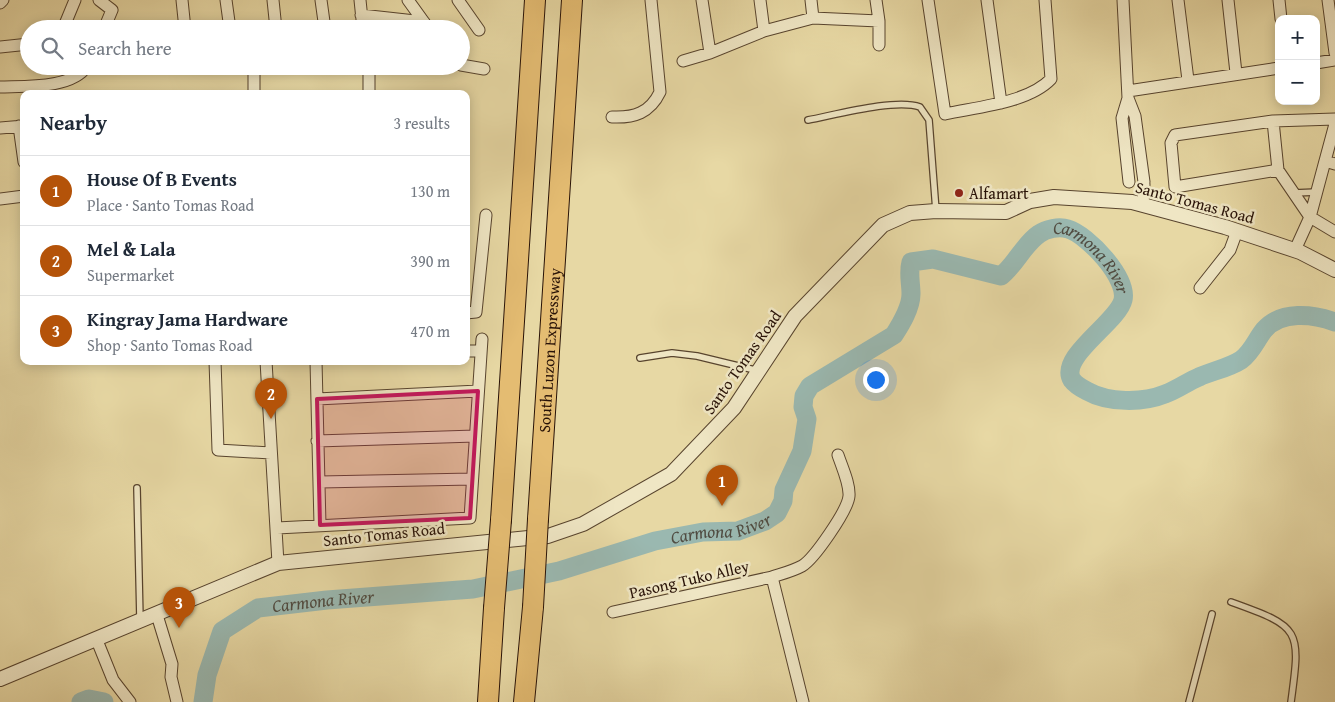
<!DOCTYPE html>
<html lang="en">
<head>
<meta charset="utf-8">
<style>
  :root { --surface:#fff; --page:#f6f6f7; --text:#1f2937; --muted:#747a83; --line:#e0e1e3; --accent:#b45309 }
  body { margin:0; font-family:"Gentium Book Plus",serif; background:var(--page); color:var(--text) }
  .controls { position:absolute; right:15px; top:15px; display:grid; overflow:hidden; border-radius:10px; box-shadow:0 2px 12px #0003 }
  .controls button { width:45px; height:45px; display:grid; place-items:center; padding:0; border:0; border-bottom:1px solid var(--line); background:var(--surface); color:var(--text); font:25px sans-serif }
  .you { position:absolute; left:875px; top:379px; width:18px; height:18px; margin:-12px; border:4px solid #fff; border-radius:50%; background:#1a73e8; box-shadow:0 0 0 8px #1a73e833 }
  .badge { display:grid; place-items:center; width:32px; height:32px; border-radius:50%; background:var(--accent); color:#fff; font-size:16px; font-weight:700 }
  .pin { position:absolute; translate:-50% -41px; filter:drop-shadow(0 1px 2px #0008) }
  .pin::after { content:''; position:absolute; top:26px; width:18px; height:15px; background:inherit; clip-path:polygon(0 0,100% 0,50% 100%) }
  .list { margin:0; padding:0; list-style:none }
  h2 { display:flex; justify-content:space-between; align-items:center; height:65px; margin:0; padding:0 20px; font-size:21px }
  h2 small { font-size:16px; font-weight:400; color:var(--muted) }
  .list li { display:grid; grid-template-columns:32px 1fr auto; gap:15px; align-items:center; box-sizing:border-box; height:70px; padding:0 20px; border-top:1px solid var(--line) }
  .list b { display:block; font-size:19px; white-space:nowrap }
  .list p { margin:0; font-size:16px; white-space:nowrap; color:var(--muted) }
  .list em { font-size:16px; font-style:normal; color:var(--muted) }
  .icon { flex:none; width:28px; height:28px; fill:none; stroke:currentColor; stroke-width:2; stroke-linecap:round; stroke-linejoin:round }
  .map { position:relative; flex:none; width:1335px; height:702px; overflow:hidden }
  .search { position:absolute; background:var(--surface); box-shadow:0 2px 12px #0003; left:20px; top:20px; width:450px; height:55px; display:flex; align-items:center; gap:12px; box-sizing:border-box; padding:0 18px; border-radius:28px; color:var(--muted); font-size:19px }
  .panel { position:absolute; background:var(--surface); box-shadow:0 2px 12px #0003; left:20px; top:90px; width:450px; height:275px; border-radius:10px }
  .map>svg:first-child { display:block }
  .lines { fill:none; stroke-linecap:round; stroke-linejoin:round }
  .river { stroke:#9ab8b0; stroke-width:19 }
  .service-casing { stroke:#58442e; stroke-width:8 }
  .minor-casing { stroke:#58442e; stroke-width:13 }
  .tertiary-casing { stroke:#58442e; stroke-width:16 }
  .motorway-casing { stroke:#281207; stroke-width:22 }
  .service { stroke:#efe6c4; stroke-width:5.5 }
  .minor { stroke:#efe6c4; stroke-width:11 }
  .tertiary { stroke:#efe6c4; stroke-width:14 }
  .motorway { stroke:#e4bc72; stroke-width:20 }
  .motorway-bridge-casing { stroke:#281207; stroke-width:22; stroke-linecap:butt }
  .motorway-bridge { stroke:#e4bc72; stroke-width:20 }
  .marked { fill:#c2185b; fill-opacity:0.2; stroke:#c2185b; stroke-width:4; stroke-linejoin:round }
  .poi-dot { fill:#8f2418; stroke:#efe6c4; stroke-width:2 }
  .labels { text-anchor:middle; stroke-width:5; stroke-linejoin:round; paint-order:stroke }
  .poi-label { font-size:16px; fill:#281207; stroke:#efe6c4; text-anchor:start }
  .street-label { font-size:16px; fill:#281207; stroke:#efe6c4 }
  .water-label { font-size:18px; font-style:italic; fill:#504c42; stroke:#efe6c4 }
</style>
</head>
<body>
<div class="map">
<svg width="1335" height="702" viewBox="0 0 1335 702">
  <rect width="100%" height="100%" fill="#e7d8a4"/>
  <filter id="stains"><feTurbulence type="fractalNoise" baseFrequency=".004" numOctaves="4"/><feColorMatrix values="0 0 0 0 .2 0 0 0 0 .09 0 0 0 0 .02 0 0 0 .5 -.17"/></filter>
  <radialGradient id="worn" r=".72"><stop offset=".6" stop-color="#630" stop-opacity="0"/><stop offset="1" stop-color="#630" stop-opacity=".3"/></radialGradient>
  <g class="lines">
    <g class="river">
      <path d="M81,702L89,699L104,702"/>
      <path id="s1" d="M203,702L207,675L222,631L258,608L327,600L473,589L559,571L655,541L703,532L738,531L765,521L777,513L783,501L784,490L802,451L807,419L803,407L804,396L810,386L894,335C901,324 911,308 911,294C911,283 908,273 911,262L933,259L1001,276C1016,264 1024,244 1039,234C1046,229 1059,226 1068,229C1088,235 1128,278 1123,300C1118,322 1058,357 1072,380C1075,384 1083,389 1087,391C1108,403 1143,403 1165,394C1177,390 1187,382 1199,377C1212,371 1229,368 1241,360C1252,352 1256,340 1264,330C1281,310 1313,314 1335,322"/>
    </g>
    <defs>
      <path id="service" d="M808,120C835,115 896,98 920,107L929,120L936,211
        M1294,193L1317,192
        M640,358L672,353L697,356L759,371
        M137,488L140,620
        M1231,602C1301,627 1301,629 1291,702
        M1189,702L1212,614"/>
      <path id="minor" d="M99,0L112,10L104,29
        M182,0L185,29
        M226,0L230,29
        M273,0L276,29
        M321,0L325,29
        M360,0L363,29
        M408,0L426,25
        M458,0L479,30
        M702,0L710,53
        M760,0L764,31
        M811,0L813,18
        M876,0L879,21V45
        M928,0L945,114C977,107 1028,103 1051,79L1045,0
        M987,0L1001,103
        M1123,0L1128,98L1122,118L1129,182
        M1178,0L1188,80
        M1228,0L1236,73
        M1279,0L1281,19
        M1328,0L1335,53
        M0,3L3,0
        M361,15L424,22
        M63,29L75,0
        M0,47L29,44
        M683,61L710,53L764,31L813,18L879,21
        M1316,63L1335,60
        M461,65L484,69
        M0,87C25,86 72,89 87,66
        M1128,91L1279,68
        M369,92V66
        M254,94V66
        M1128,98L1135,116L1144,182
        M612,117C634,118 650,113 660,92L651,0
        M1273,121L1278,170L1310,217
        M19,126L24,162
        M0,128L24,126
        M1325,161L1335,124
        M1278,170L1175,187L1171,143L1175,135L1273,121L1335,119
        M0,199L24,196
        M1143,205L1144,184
        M1310,217L1325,161L1335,164
        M1295,250L1310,217L1335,232
        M1200,288L1230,250L1237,231
        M466,313L476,312L486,215
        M466,351H481
        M215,361L218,450L271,453
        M266,361L278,563
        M316,361L320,525
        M317,399L478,391
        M317,441L475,436
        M320,482L472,479
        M277,528L470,518L482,339
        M772,577C781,574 793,571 802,566C814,559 848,510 849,496C850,484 842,467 838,455
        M613,612L772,577L803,702
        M157,615L172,664L171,677L177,702
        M96,638L113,680L130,702"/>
      <path id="tertiary" d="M0,679L278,563L548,536L583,524L671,474L734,408L795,316L883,225L910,213L936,211L1006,212L1030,201L1054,197L1132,202L1225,227L1300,252L1335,270"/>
      <g id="motorway">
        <path id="s2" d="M538,519L572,0"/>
        <path d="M501,520L535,0"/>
        <path d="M488,702L494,608"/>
        <path d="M524,702L533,607"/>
      </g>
    </defs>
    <use href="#service" class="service-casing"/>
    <use href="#minor" class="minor-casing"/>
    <use href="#tertiary" class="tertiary-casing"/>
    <use href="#motorway" class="motorway-casing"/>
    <use href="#service" class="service"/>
    <use href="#minor" class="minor"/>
    <use href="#tertiary" class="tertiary"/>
    <use href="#motorway" class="motorway"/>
    <defs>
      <path id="motorway-bridge" d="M533,607L538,519
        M494,608L501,520"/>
    </defs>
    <use href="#motorway-bridge" class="motorway-bridge-casing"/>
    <use href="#motorway-bridge" class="motorway-bridge"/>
  </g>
  <path class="marked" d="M478,391L470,518L320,525L317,399Z"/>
  <circle class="poi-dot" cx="959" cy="193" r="5"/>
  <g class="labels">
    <g class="poi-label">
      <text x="969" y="199">Alfamart</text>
    </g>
    <g class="street-label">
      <text transform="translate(1195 202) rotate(15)" y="6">Santo Tomas Road</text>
      <text dy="6" stroke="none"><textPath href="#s2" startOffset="169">South Luzon Expressway</textPath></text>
      <text transform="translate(742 362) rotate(-55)" y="6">Santo Tomas Road</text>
      <text transform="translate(384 534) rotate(-6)" y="6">Santo Tomas Road</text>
      <text transform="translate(689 579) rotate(-13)" y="6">Pasong Tuko Alley</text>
    </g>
    <g class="water-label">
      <text dy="6" stroke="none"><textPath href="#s1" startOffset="1174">Carmona River</textPath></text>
      <text dy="6" stroke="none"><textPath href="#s1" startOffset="588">Carmona River</textPath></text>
      <text dy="6" stroke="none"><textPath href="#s1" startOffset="182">Carmona River</textPath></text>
    </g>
  </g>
  <rect width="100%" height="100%" filter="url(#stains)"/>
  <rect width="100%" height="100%" fill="url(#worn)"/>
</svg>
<div class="controls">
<button>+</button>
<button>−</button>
</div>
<div class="you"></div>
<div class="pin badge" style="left:722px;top:506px">1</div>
<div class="pin badge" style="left:271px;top:419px">2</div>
<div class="pin badge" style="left:179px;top:628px">3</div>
<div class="search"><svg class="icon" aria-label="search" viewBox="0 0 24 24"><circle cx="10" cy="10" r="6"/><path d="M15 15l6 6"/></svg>Search here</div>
<section class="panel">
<h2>Nearby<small>3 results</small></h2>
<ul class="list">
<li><span class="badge">1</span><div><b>House Of B Events</b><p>Place · Santo Tomas Road</p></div><em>130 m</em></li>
<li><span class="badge">2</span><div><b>Mel &amp; Lala</b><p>Supermarket</p></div><em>390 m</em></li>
<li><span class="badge">3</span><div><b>Kingray Jama Hardware</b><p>Shop · Santo Tomas Road</p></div><em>470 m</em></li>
</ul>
</section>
</div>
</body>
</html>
